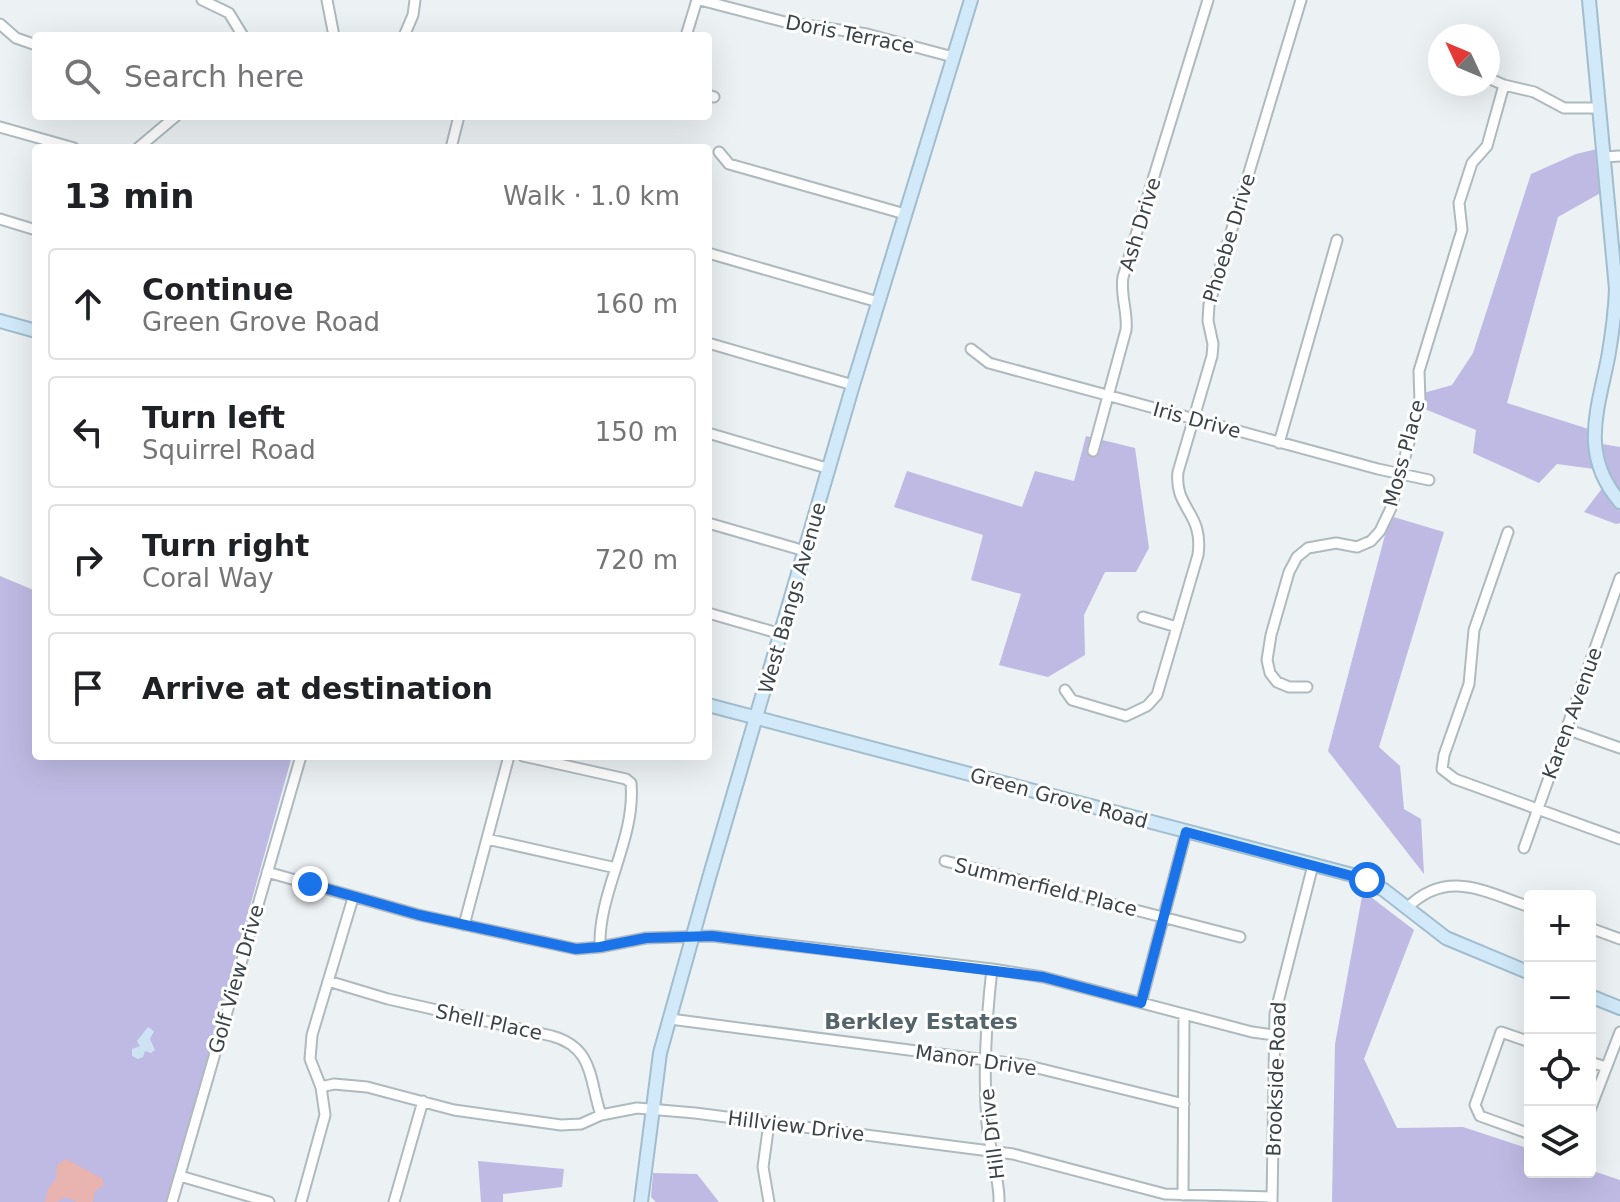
<!DOCTYPE html>
<html lang="en">
<head>
<meta charset="utf-8">
<style>
  :root { --surface:#fff; --page:#f2f2f2; --text:#202124; --muted:#757577; --line:#e0e0e0 }
  body { margin:0; font-family:"DejaVu Sans",sans-serif; background:var(--page); color:var(--text) }
  .controls { position:absolute; right:24px; bottom:24px; display:grid; overflow:hidden; border-radius:8px; box-shadow:0 8px 32px #0002 }
  .controls button { width:72px; height:72px; display:grid; place-items:center; padding:0; border:0; border-bottom:2px solid var(--line); background:var(--surface); color:var(--text); font:40px sans-serif }
  .compass { position:absolute; left:1428px; top:24px; width:72px; height:72px; border-radius:50%; background:var(--surface); box-shadow:0 8px 32px #0002; rotate:314deg }
  .stop { position:absolute; width:24px; height:24px; margin:-18px; border:6px solid #1a73e8; border-radius:50%; background:#fff }
  .stop.end { background:#1a73e8; border-color:#fff; box-shadow:0 2px 8px #0008 }
  .list { margin:0; padding:0; list-style:none }
  h2 { display:flex; justify-content:space-between; align-items:center; height:104px; margin:0; padding:0 32px; font-size:34px }
  h2 small { font-size:26px; font-weight:400; color:var(--muted) }
  .list li { display:grid; grid-template-columns:52px 1fr auto; gap:24px; align-items:center; box-sizing:border-box; height:112px; margin:0 16px 16px; padding:0 16px; border:2px solid var(--line); border-radius:8px }
  .list b { display:block; font-size:30px; white-space:nowrap }
  .list p { margin:0; font-size:26px; white-space:nowrap; color:var(--muted) }
  .list em { font-size:26px; font-style:normal; color:var(--muted) }
  .icon { flex:none; width:44px; height:44px; fill:none; stroke:currentColor; stroke-width:2; stroke-linecap:round; stroke-linejoin:round }
  .map { position:relative; flex:none; width:1620px; height:1202px; overflow:hidden }
  .search { position:absolute; background:var(--surface); box-shadow:0 8px 32px #0002; left:32px; top:32px; width:680px; height:88px; display:flex; align-items:center; gap:20px; box-sizing:border-box; padding:0 28px; border-radius:8px; color:var(--muted); font-size:30px }
  .panel { position:absolute; background:var(--surface); box-shadow:0 8px 32px #0002; left:32px; top:144px; width:680px; height:616px; border-radius:8px }
  .map>svg:first-child { display:block }
  .green { fill:#bebae3 }
  .sand { fill:#cde3f3 }
  .water { fill:#e9b3b0 }
  .lines { fill:none; stroke-linecap:round; stroke-linejoin:round }
  .street-casing { stroke:#afbabf; stroke-width:13 }
  .secondary-casing { stroke:#a1bdce; stroke-width:16 }
  .street { stroke:#fff; stroke-width:9 }
  .secondary { stroke:#d1e9f9; stroke-width:12 }
  .route { stroke:#1a73e8; stroke-width:10 }
  .labels { text-anchor:middle; stroke-width:6; stroke-linejoin:round; paint-order:stroke }
  .street-label { font-size:20px; fill:#3a4448; stroke:#fff }
  .neighbourhood-label { font-size:22px; font-weight:bold; fill:#53646a; stroke:#fff }
</style>
</head>
<body>
<div class="map">
<svg width="1620" height="1202" viewBox="0 0 1620 1202">
  <rect width="100%" height="100%" fill="#ecf1f4"/>
  <path class="green" d="M1601,148L1604,191L1558,217L1507,403L1595,431L1596,443L1620,447V523L1616,524L1584,512L1607,482L1602,470L1557,464L1539,483L1473,453L1476,430L1420,407V394L1452,385L1473,353L1531,174L1576,154Z
    M1086,436L1135,448L1149,548L1136,572H1105L1084,615L1085,655L1048,677L999,665L1021,594L971,580L983,535L894,507L907,471L1022,507L1035,471L1074,481Z
    M1390,516L1444,532L1379,747L1400,766L1404,809L1421,819L1424,874L1328,751Z
    M0,576L36,591V756H292L167,1202H0Z
    M1363,891L1414,930L1364,1059L1397,1128L1463,1127L1530,1149V1172H1590V1170L1620,1180V1202H1332L1335,1044Z
    M478,1161L564,1169L562,1187L503,1194V1202H481Z
    M653,1173L697,1174L719,1202H656L651,1197Z"/>
  <path class="sand" d="M148,1027L154,1031L150,1039L155,1050L151,1053L145,1051L143,1057L138,1059L132,1056V1049L140,1046L137,1041Z"/>
  <path class="water" d="M66,1159L103,1179V1186L95,1191L93,1202H77L66,1197L56,1202H45L48,1189L56,1179L57,1165Z"/>
  <g class="lines">
    <defs>
      <path id="street" d="M202,0L229,13L243,36
        M327,0L334,36
        M700,0L785,22L867,34L953,57
        M0,24L16,38L36,45
        M404,36L413,15L415,0
        M686,36L697,0
        M1488,78L1504,85L1534,92L1564,108H1599
        M708,95L714,97
        M0,127L74,148
        M138,148L176,116
        M451,148L459,116
        M719,152L729,164L905,214
        M1604,157L1620,156
        M0,219L36,230
        M708,253L878,302
        M708,343L853,385
        M971,349L989,363L1378,469L1429,480
        M708,433L830,469
        M1279,443L1337,240
        M1093,451L1126,330C1128,312 1120,295 1123,277L1208,0
        M708,523L805,551
        M1508,532L1474,630L1469,684L1444,755L1442,769L1455,779L1620,839
        M708,613L781,634
        M1143,617L1177,627
        M1307,687H1289L1277,682L1270,673L1267,660L1271,635L1289,572L1297,557L1308,548L1336,543L1357,547L1371,541L1380,531L1391,508L1420,402L1419,371L1462,230L1459,203L1472,163L1487,146L1504,85
        M1065,690L1072,700L1126,716L1147,706L1157,695L1198,555C1204,512 1174,509 1178,472L1212,356L1213,344L1208,321L1209,305L1301,0
        M1566,729L1620,748
        M523,756L626,779L631,783C636,839 598,892 600,947
        M487,839L616,868
        M1524,848L1620,578
        M945,861L1240,937
        M267,872L419,915L576,949L600,947L646,938L712,936L992,969L1043,977L1252,1032L1274,1035
        M1407,908C1447,868 1485,892 1530,907
        M464,925L509,756
        M1590,928L1620,939
        M992,969C986,1021 983,1071 987,1123C989,1147 1000,1181 999,1202
        M328,981L388,999L552,1036C595,1048 589,1081 601,1115
        M1141,1003L1186,832
        M670,1019L1025,1065L1184,1104
        M1530,1042L1501,1032L1475,1105L1480,1116L1530,1134
        M1590,1062L1606,1067
        M321,1087L334,1084L367,1087L454,1110L561,1125L581,1124L601,1115L637,1108L695,1113L1013,1154L1165,1194L1272,1197
        M1590,1110L1620,1032
        M769,1123L763,1167L769,1202
        M180,1176L269,1202
        M1183,1195L1184,1015
        M172,1202L301,756
        M301,1202L325,1115L321,1087L310,1059L312,1035L353,898
        M394,1202L423,1101
        M1272,1202L1275,1014L1313,865"/>
      <path id="secondary" d="M1589,0L1616,289C1615,313 1612,335 1608,358C1597,412 1580,455 1620,502
        M0,321L36,331
        M708,705L1360,877L1384,890L1446,938L1530,973
        M1590,996L1620,1008
        M641,1202L660,1053L709,878L853,385L971,0"/>
    </defs>
    <use href="#street" class="street-casing"/>
    <use href="#secondary" class="secondary-casing"/>
    <use href="#street" class="street"/>
    <use href="#secondary" class="secondary"/>
  </g>
  <g class="lines">
    <path class="route" d="M310,884L419,915L576,949L600,947L646,938L712,936L1043,977L1141,1003L1186,832L1367,880"/>
  </g>
  <g class="labels">
    <g class="street-label">
      <text transform="translate(850 34) rotate(11)" y="7">Doris Terrace</text>
      <text transform="translate(1140 224) rotate(-73)" y="7">Ash Drive</text>
      <text transform="translate(1229 238) rotate(-73)" y="7">Phoebe Drive</text>
      <text transform="translate(1197 420) rotate(15)" y="7">Iris Drive</text>
      <text transform="translate(1404 453) rotate(-75)" y="7">Moss Place</text>
      <text transform="translate(792 598) rotate(-74)" y="7">West Bangs Avenue</text>
      <text transform="translate(1572 713) rotate(-70)" y="7">Karen Avenue</text>
      <text transform="translate(1059 798) rotate(15)" y="7">Green Grove Road</text>
      <text transform="translate(1046 887) rotate(14)" y="7">Summerfield Place</text>
      <text transform="translate(236 979) rotate(-74)" y="7">Golf View Drive</text>
      <text transform="translate(489 1022) rotate(12)" y="7">Shell Place</text>
      <text transform="translate(976 1060) rotate(8)" y="7">Manor Drive</text>
      <text transform="translate(1276 1079) rotate(-88)" y="7">Brookside Road</text>
      <text transform="translate(796 1126) rotate(7)" y="7">Hillview Drive</text>
      <text transform="translate(992 1134) rotate(-97)" y="7">Hill Drive</text>
    </g>
    <g class="neighbourhood-label">
      <text x="921" y="1029">Berkley Estates</text>
    </g>
  </g>
</svg>
<div class="controls">
<button>+</button>
<button>−</button>
<button><svg class="icon" aria-label="locate" viewBox="0 0 24 24"><circle cx="12" cy="12" r="6"/><path d="M12 2v4M12 18v4M2 12h4M18 12h4"/></svg></button>
<button><svg class="icon" aria-label="layers" viewBox="0 0 24 24"><path d="M12 4l9 5-9 5-9-5zM3 14l9 5 9-5"/></svg></button>
</div>
<svg class="compass" viewBox="-18 -18 36 36"><path d="M0-13l5 13h-10z" fill="#e53935"/><path d="M0 13l5-13h-10z" fill="#757577"/></svg>
<div class="stop" style="left:1367px;top:880px"></div>
<div class="stop end" style="left:310px;top:884px"></div>
<div class="search"><svg class="icon" aria-label="search" viewBox="0 0 24 24"><circle cx="10" cy="10" r="6"/><path d="M15 15l6 6"/></svg>Search here</div>
<section class="panel">
<h2>13 min<small>Walk · 1.0 km</small></h2>
<ul class="list">
<li><svg class="icon" aria-label="ahead" viewBox="0 0 24 24"><path d="M12 20V5M6 11l6-6 6 6"/></svg><div><b>Continue</b><p>Green Grove Road</p></div><em>160 m</em></li>
<li><svg class="icon" aria-label="left" viewBox="0 0 24 24"><path d="M17 20v-9H6M10 6l-5 5 5 5"/></svg><div><b>Turn left</b><p>Squirrel Road</p></div><em>150 m</em></li>
<li><svg class="icon" aria-label="right" viewBox="0 0 24 24"><path d="M7 20v-9h11M14 6l5 5-5 5"/></svg><div><b>Turn right</b><p>Coral Way</p></div><em>720 m</em></li>
<li><svg class="icon" aria-label="arrive" viewBox="0 0 24 24"><path d="M6 21V4h12l-3 4 3 4H6"/></svg><div><b>Arrive at destination</b></div></li>
</ul>
</section>
</div>
</body>
</html>
